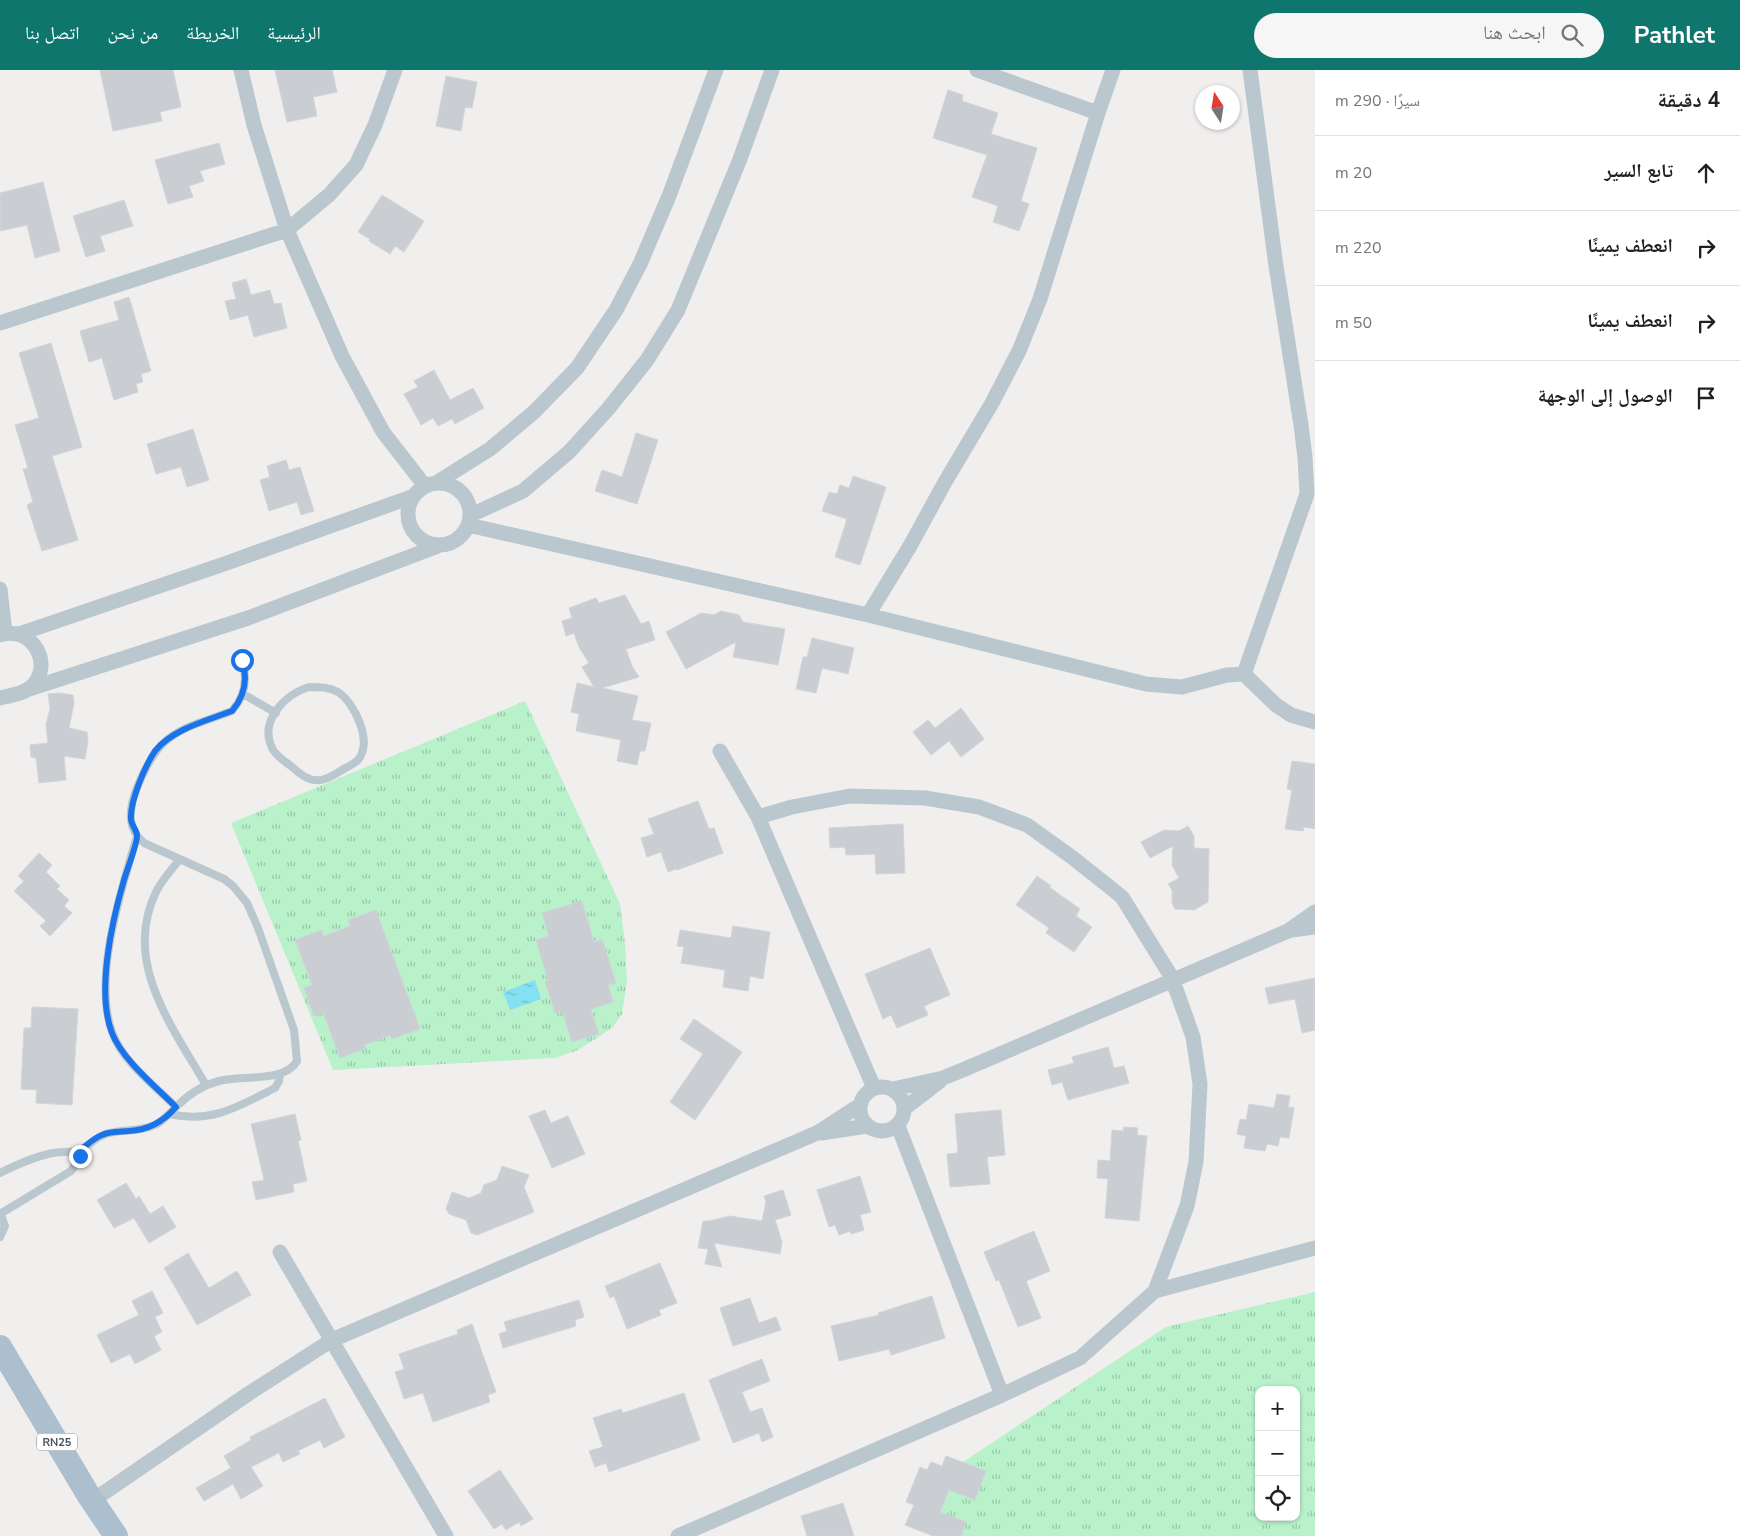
<!DOCTYPE html>
<html lang="ar">
<head>
<meta charset="utf-8">
<style>
  :root { --surface:#fff; --page:#f6f6f6; --text:#202124; --muted:#757577; --line:#e0e0e0; --accent:#0f766e }
  body { margin:0; font-family:"Nunito Sans","Noto Naskh Arabic",sans-serif; background:var(--page); color:var(--text); direction:rtl }
  .controls { position:absolute; right:15px; bottom:15px; display:grid; overflow:hidden; border-radius:10px; box-shadow:0 1px 4px #0004 }
  .controls button { width:45px; height:45px; display:grid; place-items:center; padding:0; border:0; border-bottom:1px solid var(--line); background:var(--surface); color:var(--text); font:25px sans-serif }
  .compass { position:absolute; left:1195px; top:15px; width:45px; height:45px; border-radius:50%; background:var(--surface); box-shadow:0 1px 4px #0004; rotate:348deg }
  .stop { position:absolute; width:15px; height:15px; margin:-11px; border:4px solid #1a73e8; border-radius:50%; background:#fff }
  .stop.end { background:#1a73e8; border-color:#fff; box-shadow:0 1px 5px #0008 }
  .list { margin:0; padding:0; list-style:none }
  h2 { display:flex; justify-content:space-between; align-items:center; height:65px; margin:0; padding:0 20px; font-size:21px }
  h2 small { font-size:16px; font-weight:400; color:var(--muted) }
  .list li { display:grid; grid-template-columns:32px 1fr auto; gap:15px; align-items:center; box-sizing:border-box; height:75px; padding:0 20px; border-top:1px solid var(--line) }
  .list b { display:block; font-size:19px; white-space:nowrap }
  .list em { font-size:16px; font-style:normal; color:var(--muted) }
  .icon { flex:none; width:28px; height:28px; fill:none; stroke:currentColor; stroke-width:2; stroke-linecap:round; stroke-linejoin:round }
  .map { position:relative; flex:none; width:1315px; height:1466px; overflow:hidden; direction:ltr }
  header { display:flex; align-items:center; gap:30px; box-sizing:border-box; height:70px; padding:0 25px; background:var(--accent); color:#fff }
  header strong { font-size:24px }
  nav { display:flex; gap:28px; margin-inline-start:auto; font-size:18px }
  .search { width:350px; height:45px; background:var(--page); display:flex; align-items:center; gap:12px; box-sizing:border-box; padding:0 18px; border-radius:28px; color:var(--muted); font-size:19px }
  main { display:flex }
  aside { flex:1; background:var(--surface) }
  .map>svg:first-child { display:block }
  .grass { fill:url(#grass-tufts); fill-rule:evenodd }
  .water { fill:url(#water-ripples) }
  .building { fill:#caced3; stroke:#d1d4da }
  .lines { fill:none; stroke-linecap:round; stroke-linejoin:round }
  .lane { stroke:#bbc7ce; stroke-width:8 }
  .street { stroke:#bbc7ce; stroke-width:15 }
  .primary { stroke:#acbfcf; stroke-width:24 }
  .route { stroke:#1a73e8; stroke-width:6 }
  .labels { text-anchor:middle; stroke-width:4; stroke-linejoin:round; paint-order:stroke }
  .shield { fill:#fff; stroke:#7d878d; stroke-width:1 }
  .shield-label { font-size:11px; font-weight:bold; fill:#45535c }
</style>
</head>
<body>
<header>
<strong>Pathlet</strong>
<div class="search"><svg class="icon" aria-label="search" viewBox="0 0 24 24"><circle cx="10" cy="10" r="6"/><path d="M15 15l6 6"/></svg>ابحث هنا</div>
<nav><a>الرئيسية</a><a>الخريطة</a><a>من نحن</a><a>اتصل بنا</a></nav>
</header>
<main>
<aside>
<h2>4 دقيقة<small>سيرًا · 290 m</small></h2>
<ul class="list">
<li><svg class="icon" aria-label="ahead" viewBox="0 0 24 24"><path d="M12 20V5M6 11l6-6 6 6"/></svg><div><b>تابع السير</b></div><em>20 m</em></li>
<li><svg class="icon" aria-label="right" viewBox="0 0 24 24"><path d="M7 20v-9h11M14 6l5 5-5 5"/></svg><div><b>انعطف يمينًا</b></div><em>220 m</em></li>
<li><svg class="icon" aria-label="right" viewBox="0 0 24 24"><path d="M7 20v-9h11M14 6l5 5-5 5"/></svg><div><b>انعطف يمينًا</b></div><em>50 m</em></li>
<li><svg class="icon" aria-label="arrive" viewBox="0 0 24 24"><path d="M6 21V4h12l-3 4 3 4H6"/></svg><div><b>الوصول إلى الوجهة</b></div></li>
</ul>
</aside>
<div class="map">
<svg width="1315" height="1466" viewBox="0 0 1315 1466">
  <defs>
    <pattern id="grass-tufts" width="24" height="20" patternUnits="userSpaceOnUse" patternTransform="scale(1.25)"><rect width="24" height="20" fill="#b9f1cb"/><path d="M3 7l-1-3M5 7V3M7 7l1-3M15 17l-1-3M17 17v-4M19 17l1-3" fill="none" stroke="#98c6a8"/></pattern>
    <pattern id="water-ripples" width="26" height="14" patternUnits="userSpaceOnUse" patternTransform="scale(1.25)"><rect width="26" height="14" fill="#83e1f1"/><path d="M2 4q2-2 4 0t4 0M15 11q2-2 4 0t4 0" fill="none" stroke="#6db9c6"/></pattern>
  </defs>
  <rect width="100%" height="100%" fill="#f1eeee"/>
  <path class="grass" d="M525,631L620,834L625,874L627,911L622,944L612,958L578,980L555,988L333,1000L231,753Z
    M1315,1222V1466H937L921,1420L1166,1257ZM1259,1320H1296V1447H1259Z"/>
  <path class="water" d="M535,910L541,929L510,940L503,922Z"/>
  <path class="building" d="M100,0H173L181,37L160,42L162,51L113,61Z
    M275,0H332L337,22L313,27L317,46L287,52Z
    M446,6L477,12L472,38L465,37L461,61L436,56Z
    M948,20L963,25L962,31L998,43L991,64L1037,78L1021,131L1029,134L1019,161L993,152L998,136L972,127L987,85L933,68Z
    M219,73L225,94L200,101L204,111L189,116L193,127L168,134L155,90Z
    M43,112L60,181L35,188L27,155L0,161V123Z
    M382,125L424,151L404,182L395,176L390,184L369,171L370,169L358,162Z
    M124,130L133,156L100,166L105,181L86,187L73,146Z
    M246,209L251,225L270,220L274,234L281,233L287,258L254,267L248,245L230,250L225,231L236,229L232,213Z
    M129,227L151,301L141,304L143,312L136,314L138,322L114,330L102,288L89,292L80,261L119,250L114,232Z
    M51,273L82,377L52,386L78,470L42,481L27,435L33,432L23,399L28,398L15,355L39,348L19,283Z
    M434,300L450,330L473,318L484,338L455,354L452,349L438,356L433,348L421,355L404,324L418,317L414,311Z
    M193,359L209,410L187,417L181,397L156,404L147,374Z
    M636,363L658,370L637,434L595,421L602,400L622,407Z
    M286,390L289,400L300,397L314,441L301,445L297,432L269,441L260,410L270,407L267,396Z
    M853,406L886,417L860,495L835,487L847,449L822,441L829,422L837,424L840,415L849,418Z
    M625,525L641,554L649,551L655,570L626,579L632,596L639,607L602,618L638,626L632,650L651,653L645,681H640L637,695L617,691L621,670L576,661L579,644L571,642L577,613L594,617L582,597L589,593L579,577L574,563L566,566L562,551L572,548L569,538L596,528L599,533Z
    M721,541L739,545L743,552L785,559L778,595L733,587L736,572L686,599L666,562L701,543L714,545Z
    M812,568L854,578L848,604L822,598L816,623L796,619L803,587H807Z
    M59,623L73,625L74,633L69,658L87,662L88,671L85,689L64,686L66,710L39,713L36,688L31,687L30,675L48,673L46,655L50,639L48,624Z
    M961,638L984,669L961,687L949,671L931,685L913,662L928,650L935,658Z
    M1292,691L1315,694V759L1304,757L1303,761L1285,759L1292,720L1287,719Z
    M698,731L709,759L714,758L723,783L677,800L676,799L668,802L661,782L647,787L641,768L654,764L648,749Z
    M903,754L905,803L876,804L875,784L846,785L845,777L830,778L829,758Z
    M1188,756L1194,766V778L1209,779L1208,832L1194,840L1175,839L1172,833V820L1168,814L1179,808L1172,795L1173,776L1150,788L1141,772L1164,760L1179,761Z
    M39,783L52,795L46,802L60,816L57,819L69,830L64,836L72,843L50,866L40,856L46,851L14,821L24,811L18,806Z
    M1037,806L1051,816L1049,817L1080,839L1076,846L1092,857L1074,882L1046,863L1049,858L1016,835Z
    M582,831L594,872L602,869L616,913L608,915L613,932L591,939L599,964L572,972L562,941L555,943L545,911L548,910L536,870L549,866L542,843Z
    M376,840L420,959L392,969L390,965L364,975L366,978L340,988L323,943L314,946L304,918L312,915L295,870L321,860L324,866L350,856L348,850Z
    M733,856L770,862L763,909L750,906L748,921L723,917L725,900L681,893L684,877L677,876L680,860L731,868Z
    M930,878L950,925L924,936L928,945L897,958L891,945L883,949L865,904Z
    M1315,908V960L1302,963L1295,929L1269,934L1265,918Z
    M32,937L78,939L72,1035L36,1033L37,1020L21,1019L24,958H31Z
    M694,949L742,982L695,1050L670,1032L703,984L680,969Z
    M1108,977L1114,998L1124,996L1129,1013L1068,1030L1062,1012L1052,1015L1048,1000L1074,993L1072,987Z
    M1277,1024L1290,1026L1288,1037L1294,1038L1289,1068L1280,1067L1278,1076L1267,1074L1265,1081L1244,1078L1246,1066L1237,1064L1240,1049L1246,1050L1249,1034L1274,1038Z
    M545,1040L551,1053L568,1046L585,1084L552,1098L529,1046Z
    M1001,1040L1005,1085L987,1087L990,1114L950,1117L947,1084L958,1083L955,1044Z
    M295,1044L301,1070L298,1071L307,1111L293,1114L294,1122L256,1130L252,1112L264,1110L251,1054Z
    M1124,1057L1138,1058L1137,1065L1147,1066L1139,1151L1105,1148L1108,1109L1097,1108L1098,1090L1110,1091L1112,1060L1123,1061Z
    M502,1096L529,1105L524,1117L534,1142L477,1165L471,1163L466,1150L449,1144L446,1139L452,1122L469,1128L481,1123L484,1115L497,1110Z
    M860,1106L871,1142L860,1145L864,1160L851,1164L850,1161L839,1165L835,1155L829,1157L817,1120Z
    M126,1113L136,1129L139,1126L150,1144L163,1136L176,1157L149,1173L134,1148L114,1158L97,1130Z
    M783,1120L791,1145L775,1150L782,1172L780,1184L714,1173L722,1197L705,1194L708,1179L698,1178L703,1151H709L730,1146L762,1151L766,1132L764,1126Z
    M1034,1161L1050,1201L1026,1211L1041,1248L1018,1257L999,1210L996,1211L984,1182Z
    M188,1183L209,1218L237,1201L251,1225L197,1255L164,1198Z
    M660,1193L677,1233L659,1240L661,1245L627,1259L614,1226L610,1228L605,1216Z
    M152,1221L163,1243L155,1247L162,1262L154,1266L161,1280L135,1294L130,1284L111,1293L97,1265L139,1245L132,1231Z
    M932,1226L945,1268L891,1285L889,1279L839,1291L831,1256L879,1245L878,1243Z
    M750,1228L759,1253L776,1247L781,1260L733,1276L720,1238Z
    M579,1230L584,1247L575,1250L576,1256L503,1278L499,1264L507,1261L504,1252Z
    M472,1254L496,1322L488,1325L490,1332L433,1352L423,1323L404,1329L395,1302L404,1299L399,1284L458,1264L457,1260Z
    M762,1289L770,1311L742,1322L750,1342L762,1338L773,1367L762,1372L759,1363L733,1373L709,1310Z
    M684,1323L700,1370L609,1402L606,1393L595,1397L589,1381L603,1377L593,1348L621,1339L623,1343Z
    M325,1328L345,1367L324,1378L320,1370L298,1381L300,1384L283,1392L279,1383L251,1397L263,1416L241,1429L233,1414L204,1431L196,1418L231,1398L224,1386L251,1370L250,1367Z
    M946,1386L986,1401L975,1430L949,1420L940,1442L966,1452L961,1466H933L905,1455L914,1435L906,1432L920,1397L927,1400L931,1392L942,1396Z
    M500,1400L533,1449L521,1456L519,1452L506,1460L502,1454L494,1459L468,1421Z
    M843,1433L854,1466H807L801,1446Z"/>
  <g class="lines">
    <path class="lane" d="M309,617C320,617 329,617 338,622C355,633 373,672 358,690C354,694 347,697 342,700C335,704 329,709 321,710C309,712 300,704 291,696C284,691 276,686 272,678C259,651 285,624 309,617Z
      M243,624L276,643
      M137,766C121,821 88,920 117,973C128,995 158,1019 176,1037
      M180,789C172,799 163,809 157,820C121,891 172,956 206,1015
      M170,1044C211,1054 239,1036 275,1018L279,1011L280,1004
      M0,1103C16,1095 35,1086 53,1083C61,1081 72,1083 80,1080C89,1077 95,1066 109,1063C125,1059 141,1062 157,1054C165,1049 171,1042 177,1036C189,1024 203,1015 219,1011C241,1005 285,1013 297,991L294,960L258,858L247,833L233,816L224,809L144,773C137,767 132,760 131,750C128,728 151,682 168,669C186,655 211,649 232,641C245,626 248,609 242,590
      M0,1143L5,1156L0,1167
      M0,1144L71,1101L78,1091L80,1080"/>
    <path class="street" d="M241,0L254,55L287,160L342,286L383,362L425,416
      M977,0L1098,43
      M0,253L287,160L329,125L356,95L375,55L395,0
      M408 444a31 31 0 1 1 62 0a31 31 0 1 1-62 0Z
      M436,413L490,379L534,342L577,298L616,240L640,194L669,126L716,0
      M471,445L523,421L569,382L608,339L647,290L678,240L740,89L772,0
      M468,455L868,545L1146,614L1182,617L1227,605L1244,604L1276,635L1291,645L1315,652
      M0,519L5,563
      M868,545L910,476L945,412L992,333L1019,281L1040,229L1098,43L1113,0
      M19,564L224,494L414,426
      M0,565C32,554 56,596 30,618C21,625 10,625 0,628
      M1244,604L1307,424L1305,387L1301,355L1276,196L1250,0
      M29,619L248,548L438,476
      M720,681L758,747L874,1018
      M1292,860L1315,857
      M860 1039a22 22 0 1 1 44 0a22 22 0 1 1-44 0Z
      M893,1019L943,1008L965,999L1288,861L1315,842
      M905,1038L940,1011
      M898,1056L1002,1325
      M821,1063L867,1056
      M280,1182L446,1466
      M1155,1221L1315,1178
      M92,1431L248,1324L332,1270L817,1063L860,1035
      M678,1466L1002,1325L1080,1288L1155,1221L1187,1136L1196,1092L1200,1014L1193,967L1177,922L1169,903L1122,827L1073,788L1027,755L979,737L925,728L850,726L792,737L758,747"/>
    <path class="primary" d="M0,1277L89,1426L116,1466"/>
  </g>
  <g class="lines">
    <path class="route" d="M80,1086V1080C87,1075 94,1068 102,1065C111,1061 120,1062 129,1061C148,1060 164,1051 176,1037C156,1017 122,989 112,963C96,922 112,851 124,810C126,803 138,771 137,766C137,760 131,755 131,749C130,731 145,696 155,681C173,659 206,651 232,641C245,626 248,609 242,590"/>
  </g>
  <g class="labels">
    <rect class="shield" x="37" y="1363.5" width="40" height="17" rx="4"/>
    <g class="shield-label">
      <text x="57" y="1376">RN25</text>
    </g>
  </g>
</svg>
<div class="controls">
<button>+</button>
<button>−</button>
<button><svg class="icon" aria-label="locate" viewBox="0 0 24 24"><circle cx="12" cy="12" r="6"/><path d="M12 2v4M12 18v4M2 12h4M18 12h4"/></svg></button>
</div>
<svg class="compass" viewBox="-18 -18 36 36"><path d="M0-13l5 13h-10z" fill="#e53935"/><path d="M0 13l5-13h-10z" fill="#757577"/></svg>
<div class="stop" style="left:242px;top:590px"></div>
<div class="stop end" style="left:80px;top:1086px"></div>
</div>
</main>
</body>
</html>
